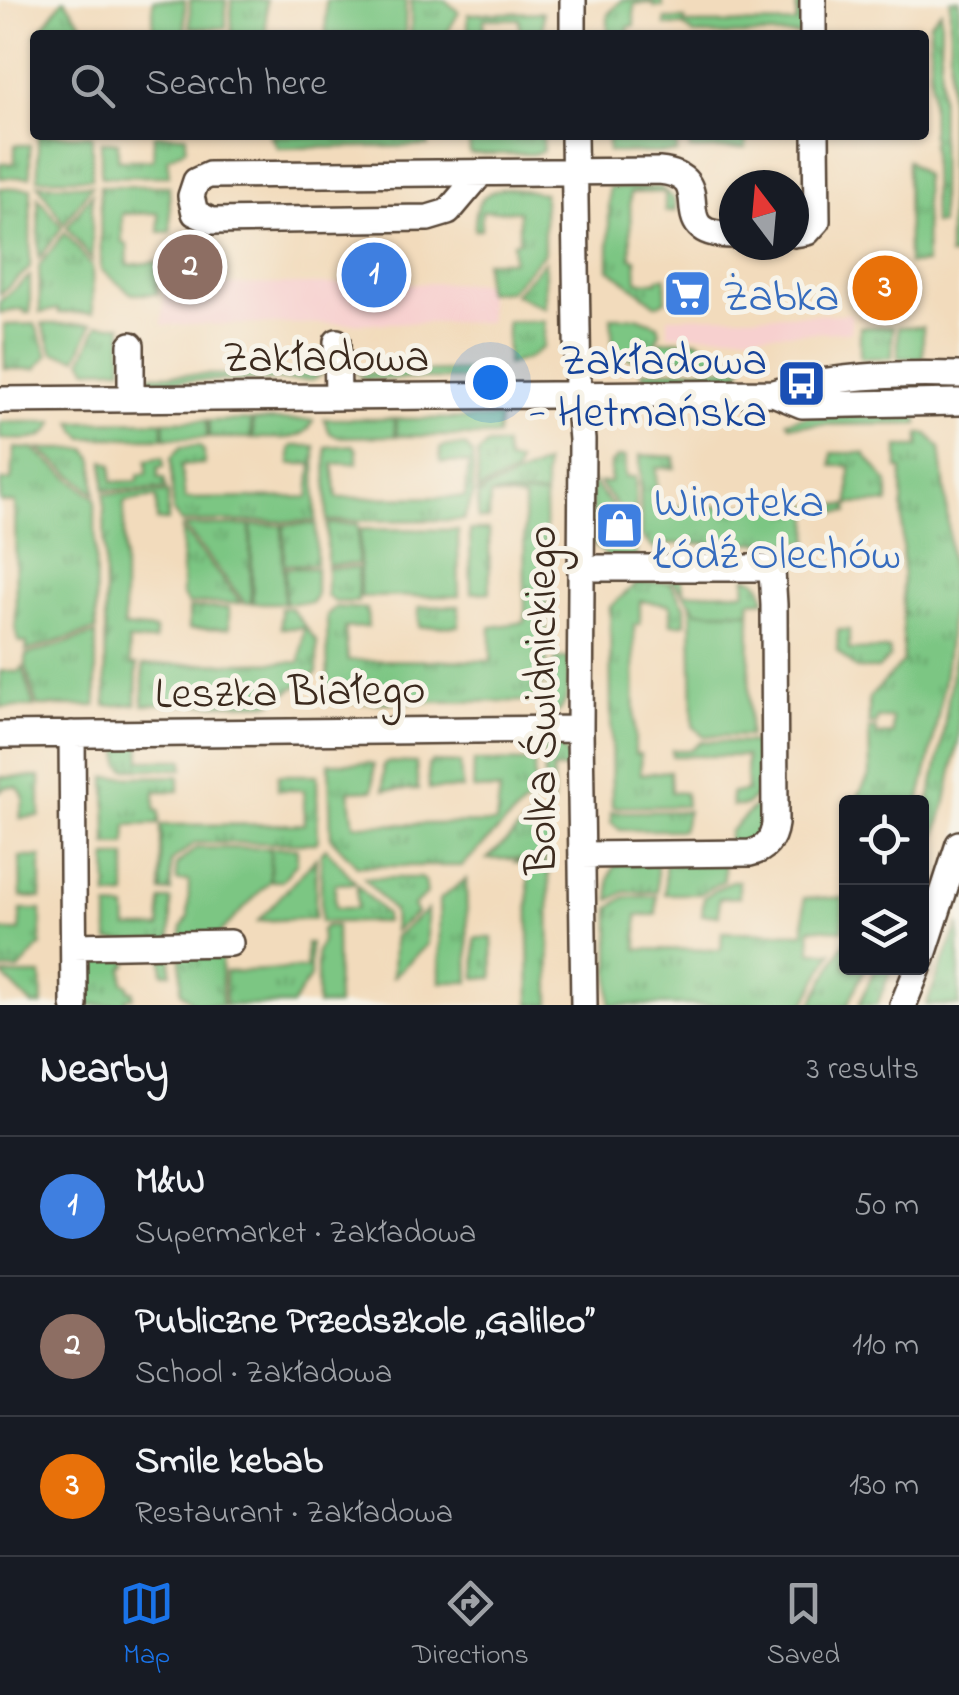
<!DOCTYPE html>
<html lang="en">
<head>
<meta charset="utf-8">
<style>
  :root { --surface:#171b24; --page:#20242c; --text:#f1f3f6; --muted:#9ea1a6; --line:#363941; --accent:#1a73e8 }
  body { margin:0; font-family:"Indie Flower",sans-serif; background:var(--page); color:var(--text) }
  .controls { position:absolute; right:30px; bottom:30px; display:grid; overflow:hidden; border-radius:10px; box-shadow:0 2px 8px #0004 }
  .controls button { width:90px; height:90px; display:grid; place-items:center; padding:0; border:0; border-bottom:2px solid var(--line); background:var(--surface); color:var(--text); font:50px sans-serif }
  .compass { position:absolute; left:719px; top:170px; width:90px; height:90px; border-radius:50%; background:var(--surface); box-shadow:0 2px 8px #0004; rotate:344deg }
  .you { position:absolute; left:490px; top:382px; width:35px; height:35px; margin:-25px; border:8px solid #fff; border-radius:50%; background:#1a73e8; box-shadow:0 0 0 15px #1a73e833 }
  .badge { display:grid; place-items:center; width:65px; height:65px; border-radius:50%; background:var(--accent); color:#fff; font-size:32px; font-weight:700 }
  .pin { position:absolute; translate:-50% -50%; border:5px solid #fff; box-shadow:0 2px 10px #0006 }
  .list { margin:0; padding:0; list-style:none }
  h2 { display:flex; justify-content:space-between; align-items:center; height:130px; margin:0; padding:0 40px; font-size:42px }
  h2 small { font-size:32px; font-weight:400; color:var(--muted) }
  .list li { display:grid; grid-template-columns:65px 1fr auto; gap:30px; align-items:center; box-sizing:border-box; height:140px; padding:0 40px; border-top:2px solid var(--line) }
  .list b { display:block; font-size:38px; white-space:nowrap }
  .list p { margin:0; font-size:32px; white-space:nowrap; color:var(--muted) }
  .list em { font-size:32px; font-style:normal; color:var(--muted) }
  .icon { flex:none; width:55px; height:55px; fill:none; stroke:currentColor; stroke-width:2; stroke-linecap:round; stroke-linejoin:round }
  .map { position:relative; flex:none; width:959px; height:1005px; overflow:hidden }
  .search { position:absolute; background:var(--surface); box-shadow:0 2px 8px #0004; left:30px; right:30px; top:30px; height:110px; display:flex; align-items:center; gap:25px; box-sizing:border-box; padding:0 35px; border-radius:10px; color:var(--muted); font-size:38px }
  .sheet { height:550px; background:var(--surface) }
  nav { display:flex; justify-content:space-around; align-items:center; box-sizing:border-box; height:140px; border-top:2px solid var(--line); background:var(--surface); font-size:28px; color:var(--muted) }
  nav a { display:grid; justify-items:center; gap:5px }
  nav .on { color:var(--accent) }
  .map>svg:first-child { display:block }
  .built { fill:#f7d0cf }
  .grass { fill:url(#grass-tufts); stroke:#5c7850; stroke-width:2.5 }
  .park { fill:#7cc683; stroke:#5c7850; stroke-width:2.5 }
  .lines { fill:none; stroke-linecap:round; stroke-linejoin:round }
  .minor-casing { stroke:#564536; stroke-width:30 }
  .minor { stroke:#fff; stroke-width:25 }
  .labels { text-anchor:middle; stroke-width:10; stroke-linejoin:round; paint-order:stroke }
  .shop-label { font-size:45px; fill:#366cbe; stroke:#f7f3e8; text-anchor:start }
  .street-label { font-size:45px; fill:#3b2a1e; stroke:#f7f3e8 }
  .transit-label { font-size:45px; fill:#164399; stroke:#f7f3e8; text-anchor:end }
</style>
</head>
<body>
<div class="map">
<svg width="959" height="1005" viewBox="0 0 959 1005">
  <defs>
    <pattern id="grass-tufts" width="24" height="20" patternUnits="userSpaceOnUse" patternTransform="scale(2.5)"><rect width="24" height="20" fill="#7cc683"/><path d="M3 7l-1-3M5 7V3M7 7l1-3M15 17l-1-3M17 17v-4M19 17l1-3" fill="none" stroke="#67a16b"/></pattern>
  </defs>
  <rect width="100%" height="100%" fill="#f7f3e8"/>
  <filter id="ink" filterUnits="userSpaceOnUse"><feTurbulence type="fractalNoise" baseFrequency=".01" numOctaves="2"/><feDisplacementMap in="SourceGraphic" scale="20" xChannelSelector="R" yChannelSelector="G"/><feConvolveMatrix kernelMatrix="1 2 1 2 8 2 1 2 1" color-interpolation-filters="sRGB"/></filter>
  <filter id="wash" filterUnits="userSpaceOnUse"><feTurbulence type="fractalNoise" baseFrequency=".0048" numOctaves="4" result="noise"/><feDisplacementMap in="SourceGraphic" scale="40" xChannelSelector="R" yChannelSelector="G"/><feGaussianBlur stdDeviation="2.25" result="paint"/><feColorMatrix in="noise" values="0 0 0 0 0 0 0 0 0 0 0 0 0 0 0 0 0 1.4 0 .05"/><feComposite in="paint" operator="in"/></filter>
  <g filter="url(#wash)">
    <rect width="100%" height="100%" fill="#f2dbbc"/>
    <path class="built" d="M487,283L489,322L162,325L164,285Z
      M851,314V332L668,335V317Z"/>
    <path class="grass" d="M63,0H65L90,35H37Z
      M153,0H185V35H153Z
      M231,0H266V35H232Z
      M411,0H445L459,12L446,35H411Z
      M622,0H662L663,7H654L653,3L634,4V26L628,27V35H608V14Z
      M797,0H802L803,35H694L683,26H665V19H685V24L796,23Z
      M950,0H959V256H949Z
      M941,11L940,224H933L930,22Z
      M543,12V35H520L519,19H484V35H468V14Z
      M38,135H92V178L38,179Z
      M154,135H186V148L168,158L169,176L101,177V142H118V160H153Z
      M270,135H428V146L278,148Z
      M469,135H543V151L533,154H470Z
      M608,135H629V138L677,135V153L608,152Z
      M15,145H30V177L0,178V164L15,163Z
      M907,160L924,175L926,263L908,264Z
      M38,184L92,185L64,224Z
      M100,186H169L171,232H159L158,213L122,214V243L127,244L128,265L157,262L158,294H132L101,270Z
      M0,188H31L30,268L0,294Z
      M510,188L544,193V253L509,291L485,292V261H513V242L519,241V211H482L481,229L475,230C474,203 482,190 510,188Z
      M609,188H661L673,198L676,211H665V192L630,193L631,258L636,259L637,281L657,282L658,278L665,277L666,300L657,305L609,269Z
      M92,193V261L67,227Z
      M38,197L62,227L39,259Z
      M65,232L92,267L93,313H59L58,309L40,313L39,266Z
      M545,261V308L514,294Z
      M30,276V313H25L24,309L0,313V301Z
      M611,317H637L658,325L660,332L647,359L628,358L613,347Z
      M545,321L543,347L529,358L507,365V322Z
      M35,324L48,355L36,369H5L4,325Z
      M42,324H92L77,358L53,353Z
      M98,325H122V368L88,369L82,360Z
      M860,327H893L892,358H860Z
      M898,327H923V358H898Z
      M697,340L734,358H653L661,341Z
      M743,367L739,374L643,377L642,371Z
      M498,370V379H365L356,373Z
      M323,374L313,380L154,381L144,375Z
      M808,416H917L918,424L790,425L787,421Z
      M499,418L497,436H397L396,419Z
      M395,419V436L338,437L330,433L324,419Z
      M207,420V438H165L164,421Z
      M251,420V438H209V421Z
      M253,420H313C305,445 275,437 253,438Z
      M163,421V438H84L77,432L72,422Z
      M0,422H54C45,445 22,439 0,439Z
      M919,434H928L940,448C946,498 952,552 951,603C949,669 935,739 919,802H855L870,774L869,729H876L877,735L893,734L892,718H877L876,724H869V698L903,662L902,469H898V447H919Z
      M353,445L357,450V463L333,464L337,498L465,497L469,463L441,462L440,449L444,446H465L473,454V496L463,520L327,521L326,447Z
      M487,445H504L507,461L518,462L516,473L478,490V454Z
      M199,446L204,451V464L181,465L185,499L309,497L312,464H290V449L292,446H315L316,521L181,522L173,512L171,458L181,447Z
      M15,448L33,449L95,498L96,630L26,651L27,643L19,642L16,630L15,503L0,502L1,481L11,480Z
      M39,449H86L94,460L95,493Z
      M832,453H864L888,483V503L849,504L850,466H832Z
      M640,455L675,457V468H656L657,507L848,505V512L810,513L809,542L659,544V554L641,536Z
      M163,457L164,467H158V478H164L166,489L104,490V461L112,464V482L138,481V475L147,474V460Z
      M618,457H625V477H635L636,509L620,510L599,483L610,482L611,463Z
      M545,464V495L493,494L545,496L547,678L530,701L328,703L327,615L335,607L367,609L368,627L345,628L348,660L491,661V627L525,622L524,499L490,495L489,519H478V495L485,494L478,493Z
      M591,480L616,511L607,512V537H631V514H636V559L609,558L593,543Z
      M168,492V521H157L156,497L124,502V627L155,630V641H128L131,665H137L136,704L106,706L104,494Z
      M316,524V564L284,565V525Z
      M327,524H358V564L327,565Z
      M250,525L251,603H245L184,526Z
      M182,529L241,603L188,604L182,595Z
      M470,530H489L490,592L471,593Z
      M285,568H316V596L311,603H285Z
      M327,568H358V602H335L327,596Z
      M681,577L684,593L745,592L746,577C760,579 763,587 765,600L750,601V612L697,611L671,578Z
      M670,582L685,606V624H671L670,605L640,601V624L634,625L635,754H640L641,774L670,771L671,792L685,793L686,806L612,807L610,607L637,583Z
      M459,606V626L419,627V607Z
      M189,608H229V628L189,629Z
      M281,608H291L317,642V673L271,703L143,705V665L300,662L304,628H281Z
      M959,624V736L946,801L922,886V832L941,748Z
      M838,630H849V650L889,649L890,657L878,669H856L837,651Z
      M96,634V706H37L26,666V655Z
      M555,658H569C568,686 573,714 539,720C539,692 555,691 555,658Z
      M23,667L34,707H0V671L18,672Z
      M543,738C561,742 567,752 572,769H553V803H546Z
      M702,741L758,743V794L745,806H732L731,793L747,791L746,756H672V750H691Z
      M120,744H140L141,760H183V769H125L120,763Z
      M474,761L534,762L535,803L525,804L462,866H357L331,838L329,763H370L374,765L373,790L349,791L354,825L496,823L500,790L473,789Z
      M387,762L416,763L418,789L384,790L383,765Z
      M432,762L460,763L462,789H429L428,765Z
      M278,775H317L318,840L316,843H195L171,862V892H161V825L304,824V790H278Z
      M179,776V791H155V810L159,811V824L127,825L126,845H107L106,777Z
      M0,777H40V816L20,818C20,804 30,800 17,787H5L0,792Z
      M758,803H765V824L758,839L729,846V832Z
      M688,811L682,830H620L611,822V812Z
      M543,816L550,835L547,859H487L532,817V823H543Z
      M270,848H297V862L282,881H270Z
      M326,848L356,883L335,884V908H357V885L385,914V922H321V853Z
      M20,857H41V898L21,897Z
      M107,857H126V896L108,897Z
      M316,858L315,918L258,921Z
      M513,862H544L549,867L550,1005H530L528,865Z
      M615,864H657V892H625L610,900L609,878Z
      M665,864H724V880L700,894H665Z
      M364,878H421L425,881L427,894L413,906L417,913L394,931L393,911Z
      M466,879L469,982H440L439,900Z
      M731,881H739V897L719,898V915H702L704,897Z
      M657,896L656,915H637V949L721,950L722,932L804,933V898H843V930L810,928L811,952H832L804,1005H610V907L625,897Z
      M161,900H171V941H108V908L126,909L127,928H160Z
      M21,910H41V945L19,970H0V931H20Z
      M427,910V945L393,977L394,937Z
      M959,923V1005H926L957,929Z
      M326,926H336L337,1005H317V951L322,941L321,930Z
      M475,938H492L493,978H476Z
      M846,939V968H865L848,1005H811Z
      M306,943H310V977L292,1005H225V972L306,968Z
      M221,948L222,1005H195L181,992V950Z
      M85,951L171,954V973H163L162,954L128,955L127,965L123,968V982L128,985L129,991H133V997L126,998V1005H83Z
      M875,968H892L877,1005H859Z
      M2,975H41L42,1005H32Z"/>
    <path class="park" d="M190,0H226V28H190Z
      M326,0H406L405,34L326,35Z
      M690,135H746V148L690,150Z
      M251,525H282L284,603H253Z
      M360,529L458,530L459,596L360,597Z
      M691,603L697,611L750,612L749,736H703L693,726Z
      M196,848H270V881L218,935L182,937V927L188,918L189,881H177L176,865Z"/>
  </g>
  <g filter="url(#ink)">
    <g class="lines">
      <defs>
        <path id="minor" d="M573,0V35
          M813,0V35
          M574,135L578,395L582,440L580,729L584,1005
          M481,173L448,212L428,218L212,221L195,213L191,196L196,181L209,175L659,171C724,177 659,236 734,235
          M794,234L807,232L817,221L816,135
          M337,342L338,397
          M131,345V399
          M773,393L802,405L959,402
          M0,400L773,393C829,376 900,373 959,375
          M581,568H764L772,571L774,605L775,824C773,840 765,850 750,853L582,855
          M72,734L74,1005
          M0,735L580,729
          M74,946L230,943
          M922,958L959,844
          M903,1005L918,968"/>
      </defs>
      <use href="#minor" class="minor-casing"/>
      <use href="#minor" class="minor"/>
    </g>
  </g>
  <defs>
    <symbol id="supermarket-square" viewBox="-11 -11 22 22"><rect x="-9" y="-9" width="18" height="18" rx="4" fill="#3f7fe0" stroke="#f7f3e8"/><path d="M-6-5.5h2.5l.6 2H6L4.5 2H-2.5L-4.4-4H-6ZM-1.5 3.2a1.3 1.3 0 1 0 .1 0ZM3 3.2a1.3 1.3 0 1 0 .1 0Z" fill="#fff"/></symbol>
    <symbol id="bus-square" viewBox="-11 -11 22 22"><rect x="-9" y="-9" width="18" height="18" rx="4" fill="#1a4fb4" stroke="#f7f3e8"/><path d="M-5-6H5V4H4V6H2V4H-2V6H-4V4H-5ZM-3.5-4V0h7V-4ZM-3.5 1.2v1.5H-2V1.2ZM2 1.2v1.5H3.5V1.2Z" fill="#fff"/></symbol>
    <symbol id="shop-square" viewBox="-11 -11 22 22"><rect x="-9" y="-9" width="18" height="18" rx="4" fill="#3f7fe0" stroke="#f7f3e8"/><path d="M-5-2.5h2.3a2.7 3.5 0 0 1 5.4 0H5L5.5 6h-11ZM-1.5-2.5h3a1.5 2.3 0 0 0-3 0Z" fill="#fff"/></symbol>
  </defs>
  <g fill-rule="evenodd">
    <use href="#supermarket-square" x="660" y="266" width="55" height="55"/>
    <use href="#bus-square" x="774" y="356" width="55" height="55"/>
    <use href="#shop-square" x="592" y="498" width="55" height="55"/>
  </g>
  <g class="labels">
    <g class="shop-label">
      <text x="723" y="310">Żabka</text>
      <text x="654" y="516">Winoteka<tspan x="654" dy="52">Łódź Olechów</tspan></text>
    </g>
    <g class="street-label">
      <text x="326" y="371">Zakładowa</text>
      <text transform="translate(290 689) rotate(-1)" y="16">Leszka Białego</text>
      <text transform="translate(539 700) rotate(-90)" y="16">Bolka Świdnickiego</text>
    </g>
    <g class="transit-label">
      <text x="767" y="374">Zakładowa<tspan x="767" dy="52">- Hetmańska</tspan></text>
    </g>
  </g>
</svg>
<div class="controls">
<button><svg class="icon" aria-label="locate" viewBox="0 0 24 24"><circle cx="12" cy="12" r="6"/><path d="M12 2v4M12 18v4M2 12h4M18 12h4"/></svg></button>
<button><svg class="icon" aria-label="layers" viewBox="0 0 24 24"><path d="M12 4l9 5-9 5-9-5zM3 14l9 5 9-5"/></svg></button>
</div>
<svg class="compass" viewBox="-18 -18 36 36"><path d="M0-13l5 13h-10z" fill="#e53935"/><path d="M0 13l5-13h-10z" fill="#9ea1a6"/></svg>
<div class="you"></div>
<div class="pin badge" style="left:374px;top:275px;background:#3f7fe0">1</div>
<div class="pin badge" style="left:190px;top:267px;background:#8d6e63">2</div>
<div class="pin badge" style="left:885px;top:288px;background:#e8710a">3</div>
<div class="search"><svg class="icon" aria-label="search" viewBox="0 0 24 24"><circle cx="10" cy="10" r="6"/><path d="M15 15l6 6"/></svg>Search here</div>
</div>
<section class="sheet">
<h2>Nearby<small>3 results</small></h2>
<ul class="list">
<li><span class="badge" style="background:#3f7fe0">1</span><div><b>M&amp;W</b><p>Supermarket · Zakładowa</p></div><em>50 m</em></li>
<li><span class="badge" style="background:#8d6e63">2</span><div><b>Publiczne Przedszkole „Galileo”</b><p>School · Zakładowa</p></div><em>110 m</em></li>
<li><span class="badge" style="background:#e8710a">3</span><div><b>Smile kebab</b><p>Restaurant · Zakładowa</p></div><em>130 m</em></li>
</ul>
</section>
<nav>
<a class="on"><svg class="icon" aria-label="map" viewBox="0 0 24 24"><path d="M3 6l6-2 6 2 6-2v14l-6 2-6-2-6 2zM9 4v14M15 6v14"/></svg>Map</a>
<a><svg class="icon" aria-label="directions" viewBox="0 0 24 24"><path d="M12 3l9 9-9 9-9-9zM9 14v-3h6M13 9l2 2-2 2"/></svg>Directions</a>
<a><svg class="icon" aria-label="saved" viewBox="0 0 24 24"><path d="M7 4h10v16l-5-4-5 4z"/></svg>Saved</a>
</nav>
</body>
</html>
